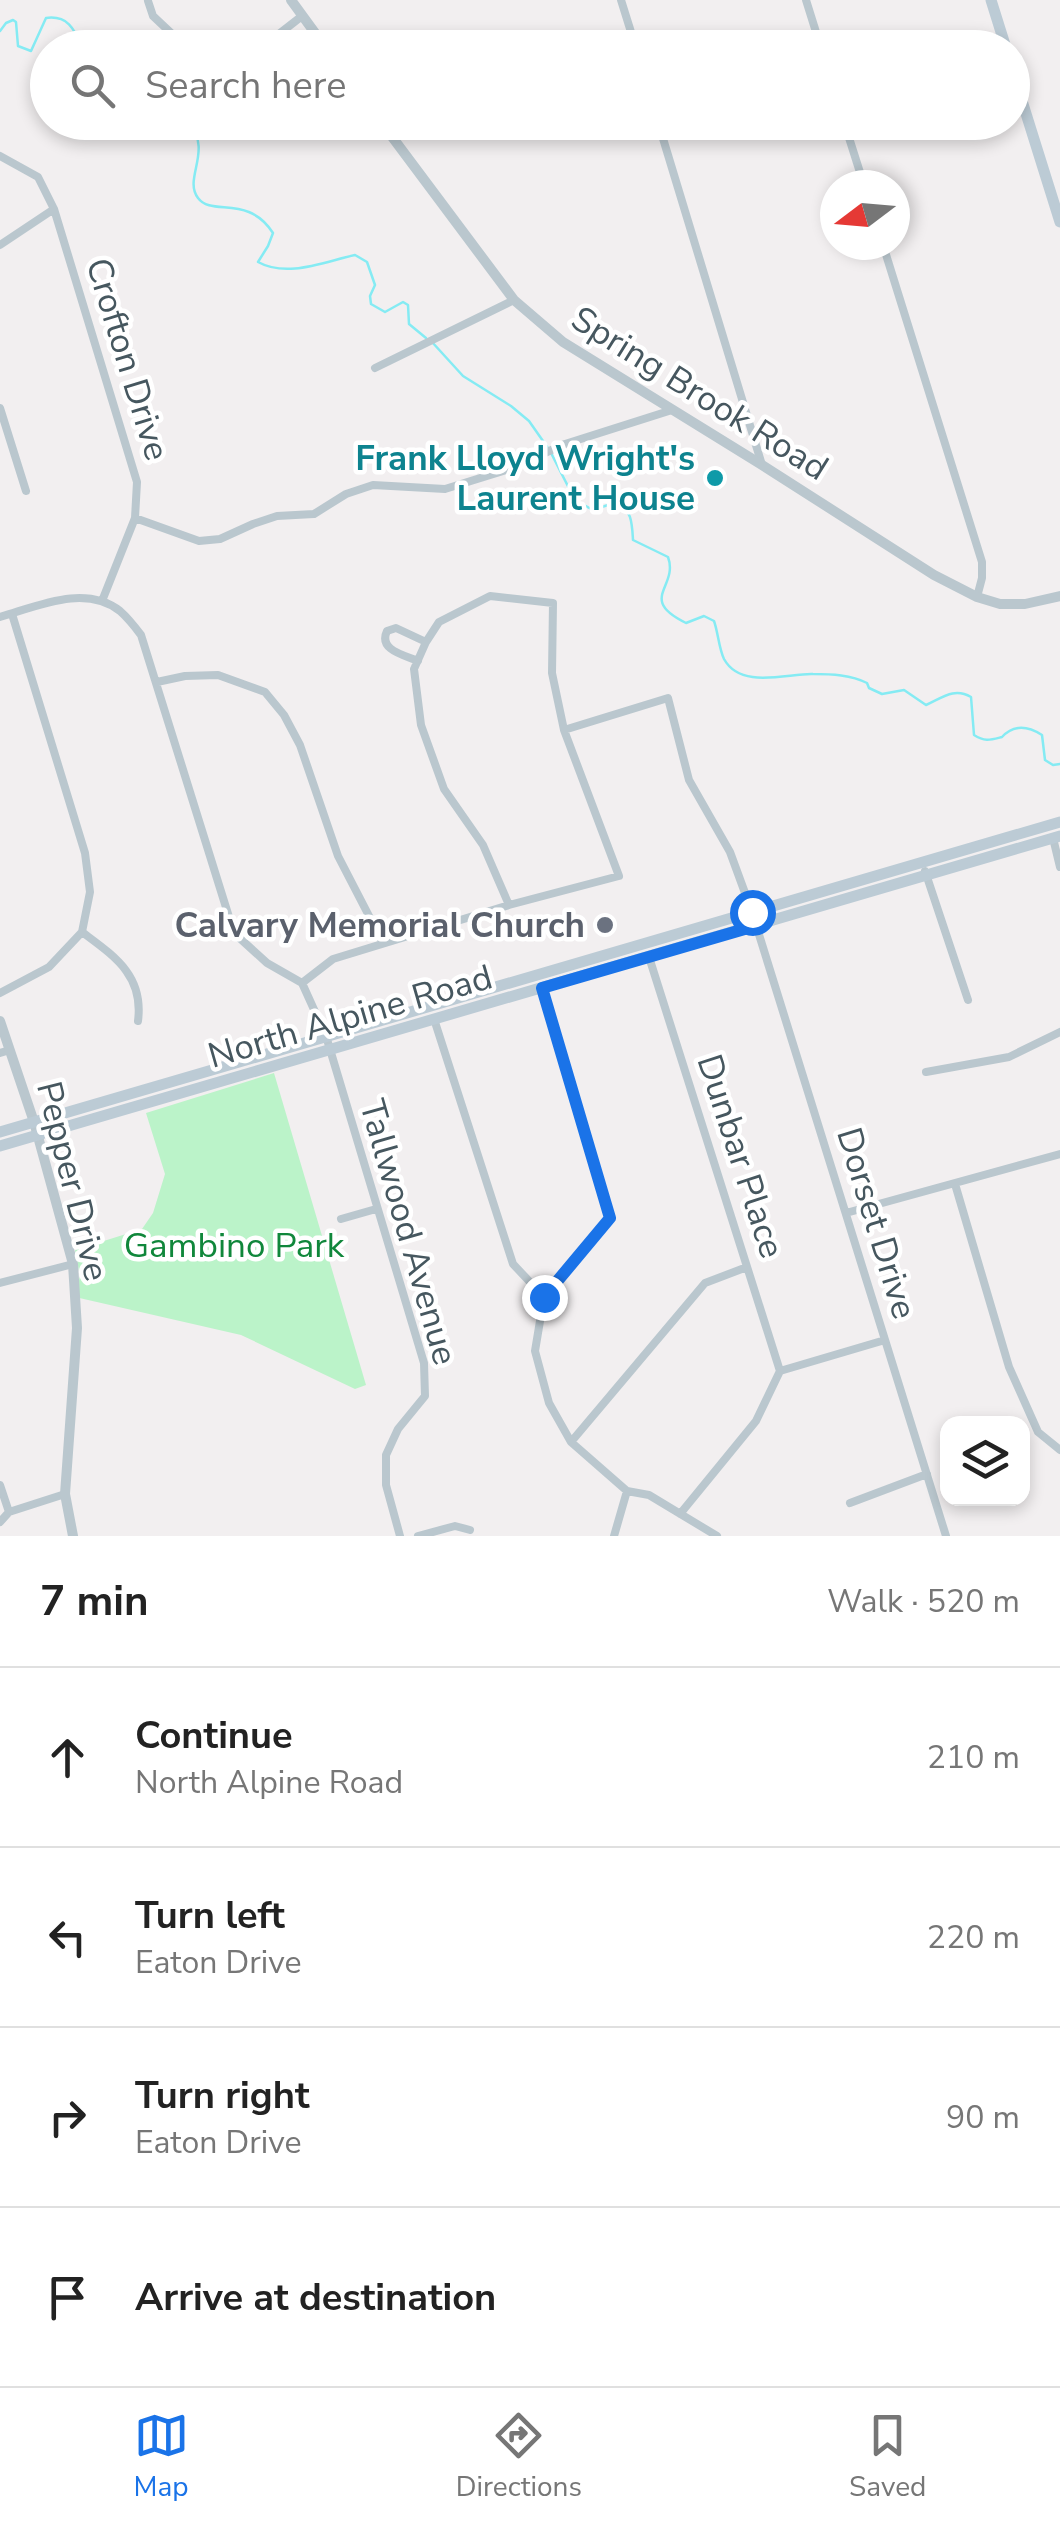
<!DOCTYPE html>
<html lang="en">
<head>
<meta charset="utf-8">
<style>
  :root { --surface:#fff; --page:#f6f6f6; --text:#222; --muted:#767676; --line:#e0e0e0; --accent:#1a73e8 }
  body { margin:0; font-family:"Nunito Sans",sans-serif; background:var(--page); color:var(--text) }
  .controls { position:absolute; right:30px; bottom:30px; display:grid; overflow:hidden; border-radius:20px; box-shadow:0 5px 15px #0003 }
  .controls button { width:90px; height:90px; display:grid; place-items:center; padding:0; border:0; border-bottom:2px solid var(--line); background:var(--surface); color:var(--text); font:50px sans-serif }
  .compass { position:absolute; left:820px; top:170px; width:90px; height:90px; border-radius:50%; background:var(--surface); box-shadow:0 5px 15px #0003; rotate:254deg }
  .stop { position:absolute; width:30px; height:30px; margin:-22px; border:8px solid #1a73e8; border-radius:50%; background:#fff }
  .stop.end { background:#1a73e8; border-color:#fff; box-shadow:0 2px 10px #0008 }
  .list { margin:0; padding:0; list-style:none }
  h2 { display:flex; justify-content:space-between; align-items:center; height:130px; margin:0; padding:0 40px; font-size:42px }
  h2 small { font-size:32px; font-weight:400; color:var(--muted) }
  .list li { display:grid; grid-template-columns:65px 1fr auto; gap:30px; align-items:center; box-sizing:border-box; height:180px; padding:0 40px; border-top:2px solid var(--line) }
  .list b { display:block; font-size:38px; white-space:nowrap }
  .list p { margin:0; font-size:32px; white-space:nowrap; color:var(--muted) }
  .list em { font-size:32px; font-style:normal; color:var(--muted) }
  .icon { flex:none; width:55px; height:55px; fill:none; stroke:currentColor; stroke-width:2; stroke-linecap:round; stroke-linejoin:round }
  .map { position:relative; flex:none; width:1060px; height:1536px; overflow:hidden }
  .search { position:absolute; background:var(--surface); box-shadow:0 5px 15px #0003; left:30px; right:30px; top:30px; height:110px; display:flex; align-items:center; gap:25px; box-sizing:border-box; padding:0 35px; border-radius:55px; color:var(--muted); font-size:38px }
  .sheet { height:850px; background:var(--surface) }
  nav { display:flex; justify-content:space-around; align-items:center; box-sizing:border-box; height:140px; border-top:2px solid var(--line); background:var(--surface); font-size:28px; color:var(--muted) }
  nav a { display:grid; justify-items:center; gap:5px }
  nav .on { color:var(--accent) }
  .map>svg:first-child { display:block }
  .green { fill:#bbf3c9 }
  .lines { fill:none; stroke-linecap:round; stroke-linejoin:round }
  .stream { stroke:#85ebf3; stroke-width:2.5 }
  .minor { stroke:#bac7ce; stroke-width:8 }
  .tertiary { stroke:#bac7ce; stroke-width:10 }
  .secondary { stroke:#bccbd5; stroke-width:11 }
  .route { stroke:#1a73e8; stroke-width:12 }
  .culture-dot { fill:#0f9aa8; stroke:#fff; stroke-width:4 }
  .worship-dot { fill:#6b7280; stroke:#fff; stroke-width:4 }
  .labels { text-anchor:middle; stroke-width:9; stroke-linejoin:round; paint-order:stroke }
  .street-label { font-size:35px; fill:#46575f; stroke:#fff }
  .culture-label { font-size:35px; font-weight:bold; fill:#0d838f; stroke:#fff; text-anchor:end }
  .worship-label { font-size:35px; font-weight:bold; fill:#5b616d; stroke:#fff; text-anchor:end }
  .park-label { font-size:35px; fill:#10873b; stroke:#fff }
</style>
</head>
<body>
<div class="map">
<svg width="1060" height="1536" viewBox="0 0 1060 1536">
  <rect width="100%" height="100%" fill="#f2eff0"/>
  <path class="green" d="M274,1073L366,1385L355,1389L241,1335L75,1297L80,1276L75,1250L142,1229L153,1213L165,1174L146,1113Z"/>
  <g class="lines">
    <path class="stream" d="M0,31L6,23L13,20L16,22L18,46L31,51L46,18C68,15 74,29 83,48
      M189,122C213,152 183,178 198,198C212,217 248,194 273,233L268,246L258,262C287,278 323,262 355,255L367,262L375,285L370,296L371,304L385,312L403,302L408,305L409,324L426,338
      M432,342L463,376L511,406L529,421L550,451L575,500L593,510L617,502C632,510 632,524 633,540L668,557C679,587 637,599 686,623L704,616L714,621C718,632 719,649 724,659C741,690 788,673 813,674C832,674 851,675 867,683L869,688L882,694L904,690L926,705C942,698 954,687 971,697L974,735C985,742 990,740 1002,737C1014,724 1028,726 1042,735L1045,760L1053,765L1060,764"/>
    <path class="minor" d="M621,0L636,48
      M806,0L821,48
      M148,1L153,16L187,48
      M261,48L302,16
      M658,122L762,465
      M844,122L864,185
      M0,156L38,177L54,209L137,482L135,518L102,601
      M0,245L54,209
      M883,245L982,562V578L977,597
      M375,368L514,300
      M0,408L26,491
      M135,518L199,541L220,539L253,524L277,516L314,514L346,494L373,485L445,489L509,469L565,444L672,410
      M0,617C38,606 85,584 120,611C128,618 135,627 141,635L234,933L267,963L302,983L326,1036L424,1363L425,1396L398,1429L386,1455V1485L400,1536
      M418,661C404,655 378,650 387,631L396,628L426,642
      M157,682L185,676L218,675L265,692L284,715L300,745L338,856L383,943
      M564,730L668,698L689,780L730,852L752,912L946,1536
      M1053,838L1060,867
      M925,871L968,1000
      M82,932C114,956 144,975 138,1021
      M649,957L780,1371
      M302,983L333,959L509,905L619,876L564,730L552,673L553,603L490,596L439,622L426,642L414,669L421,725L444,789L483,845L509,905
      M541,987L610,1218L544,1297L535,1351L549,1403L571,1442L627,1491L649,1495L717,1536
      M0,993L49,967L82,932L90,892L85,853L12,614
      M434,1019L513,1264L544,1297
      M0,1053L10,1050
      M926,1072L1009,1057L1060,1032
      M955,1184L1009,1367L1038,1432L1060,1450
      M846,1213L1060,1154
      M341,1219L376,1209
      M0,1283L73,1264
      M571,1442L705,1283L747,1267
      M0,1485L9,1512
      M850,1503L927,1474
      M680,1514L756,1421L780,1371L885,1340
      M0,1522L9,1512L65,1494
      M418,1536L455,1526L470,1530
      M614,1536L627,1491"/>
    <path class="tertiary" d="M291,0L326,48
      M381,122L514,300L563,342L762,465L934,575L977,597L1000,604H1025L1060,596
      M0,1021L34,1122L73,1264L77,1328L65,1494L73,1536"/>
    <path class="secondary" d="M991,0L1006,48
      M1012,69L1060,222
      M0,1132L1060,822
      M0,1146L1060,836"/>
  </g>
  <g class="lines">
    <path class="route" d="M544,1297L610,1218L542,988L755,926L752,912"/>
  </g>
  <circle class="culture-dot" cx="715" cy="478" r="10"/>
  <circle class="worship-dot" cx="605" cy="925" r="10"/>
  <g class="labels">
    <g class="street-label">
      <text transform="translate(128 359) rotate(73)" y="12">Crofton Drive</text>
      <text transform="translate(700 393) rotate(32)" y="12">Spring Brook Road</text>
      <text transform="translate(350 1016) rotate(-16)" y="12">North Alpine Road</text>
      <text transform="translate(741 1156) rotate(72)" y="12">Dunbar Place</text>
      <text transform="translate(73 1181) rotate(76)" y="12">Pepper Drive</text>
      <text transform="translate(877 1223) rotate(73)" y="12">Dorset Drive</text>
      <text transform="translate(409 1232) rotate(74)" y="12">Tallwood Avenue</text>
    </g>
    <g class="culture-label">
      <text x="695" y="470">Frank Lloyd Wright's<tspan x="695" dy="40">Laurent House</tspan></text>
    </g>
    <g class="worship-label">
      <text x="585" y="937">Calvary Memorial Church</text>
    </g>
    <g class="park-label">
      <text x="234" y="1257">Gambino Park</text>
    </g>
  </g>
</svg>
<div class="controls">
<button><svg class="icon" aria-label="layers" viewBox="0 0 24 24"><path d="M12 4l9 5-9 5-9-5zM3 14l9 5 9-5"/></svg></button>
</div>
<svg class="compass" viewBox="-18 -18 36 36"><path d="M0-13l5 13h-10z" fill="#e53935"/><path d="M0 13l5-13h-10z" fill="#767676"/></svg>
<div class="stop" style="left:752px;top:912px"></div>
<div class="stop end" style="left:544px;top:1297px"></div>
<div class="search"><svg class="icon" aria-label="search" viewBox="0 0 24 24"><circle cx="10" cy="10" r="6"/><path d="M15 15l6 6"/></svg>Search here</div>
</div>
<section class="sheet">
<h2>7 min<small>Walk · 520 m</small></h2>
<ul class="list">
<li><svg class="icon" aria-label="ahead" viewBox="0 0 24 24"><path d="M12 20V5M6 11l6-6 6 6"/></svg><div><b>Continue</b><p>North Alpine Road</p></div><em>210 m</em></li>
<li><svg class="icon" aria-label="left" viewBox="0 0 24 24"><path d="M17 20v-9H6M10 6l-5 5 5 5"/></svg><div><b>Turn left</b><p>Eaton Drive</p></div><em>220 m</em></li>
<li><svg class="icon" aria-label="right" viewBox="0 0 24 24"><path d="M7 20v-9h11M14 6l5 5-5 5"/></svg><div><b>Turn right</b><p>Eaton Drive</p></div><em>90 m</em></li>
<li><svg class="icon" aria-label="arrive" viewBox="0 0 24 24"><path d="M6 21V4h12l-3 4 3 4H6"/></svg><div><b>Arrive at destination</b></div></li>
</ul>
</section>
<nav>
<a class="on"><svg class="icon" aria-label="map" viewBox="0 0 24 24"><path d="M3 6l6-2 6 2 6-2v14l-6 2-6-2-6 2zM9 4v14M15 6v14"/></svg>Map</a>
<a><svg class="icon" aria-label="directions" viewBox="0 0 24 24"><path d="M12 3l9 9-9 9-9-9zM9 14v-3h6M13 9l2 2-2 2"/></svg>Directions</a>
<a><svg class="icon" aria-label="saved" viewBox="0 0 24 24"><path d="M7 4h10v16l-5-4-5 4z"/></svg>Saved</a>
</nav>
</body>
</html>
